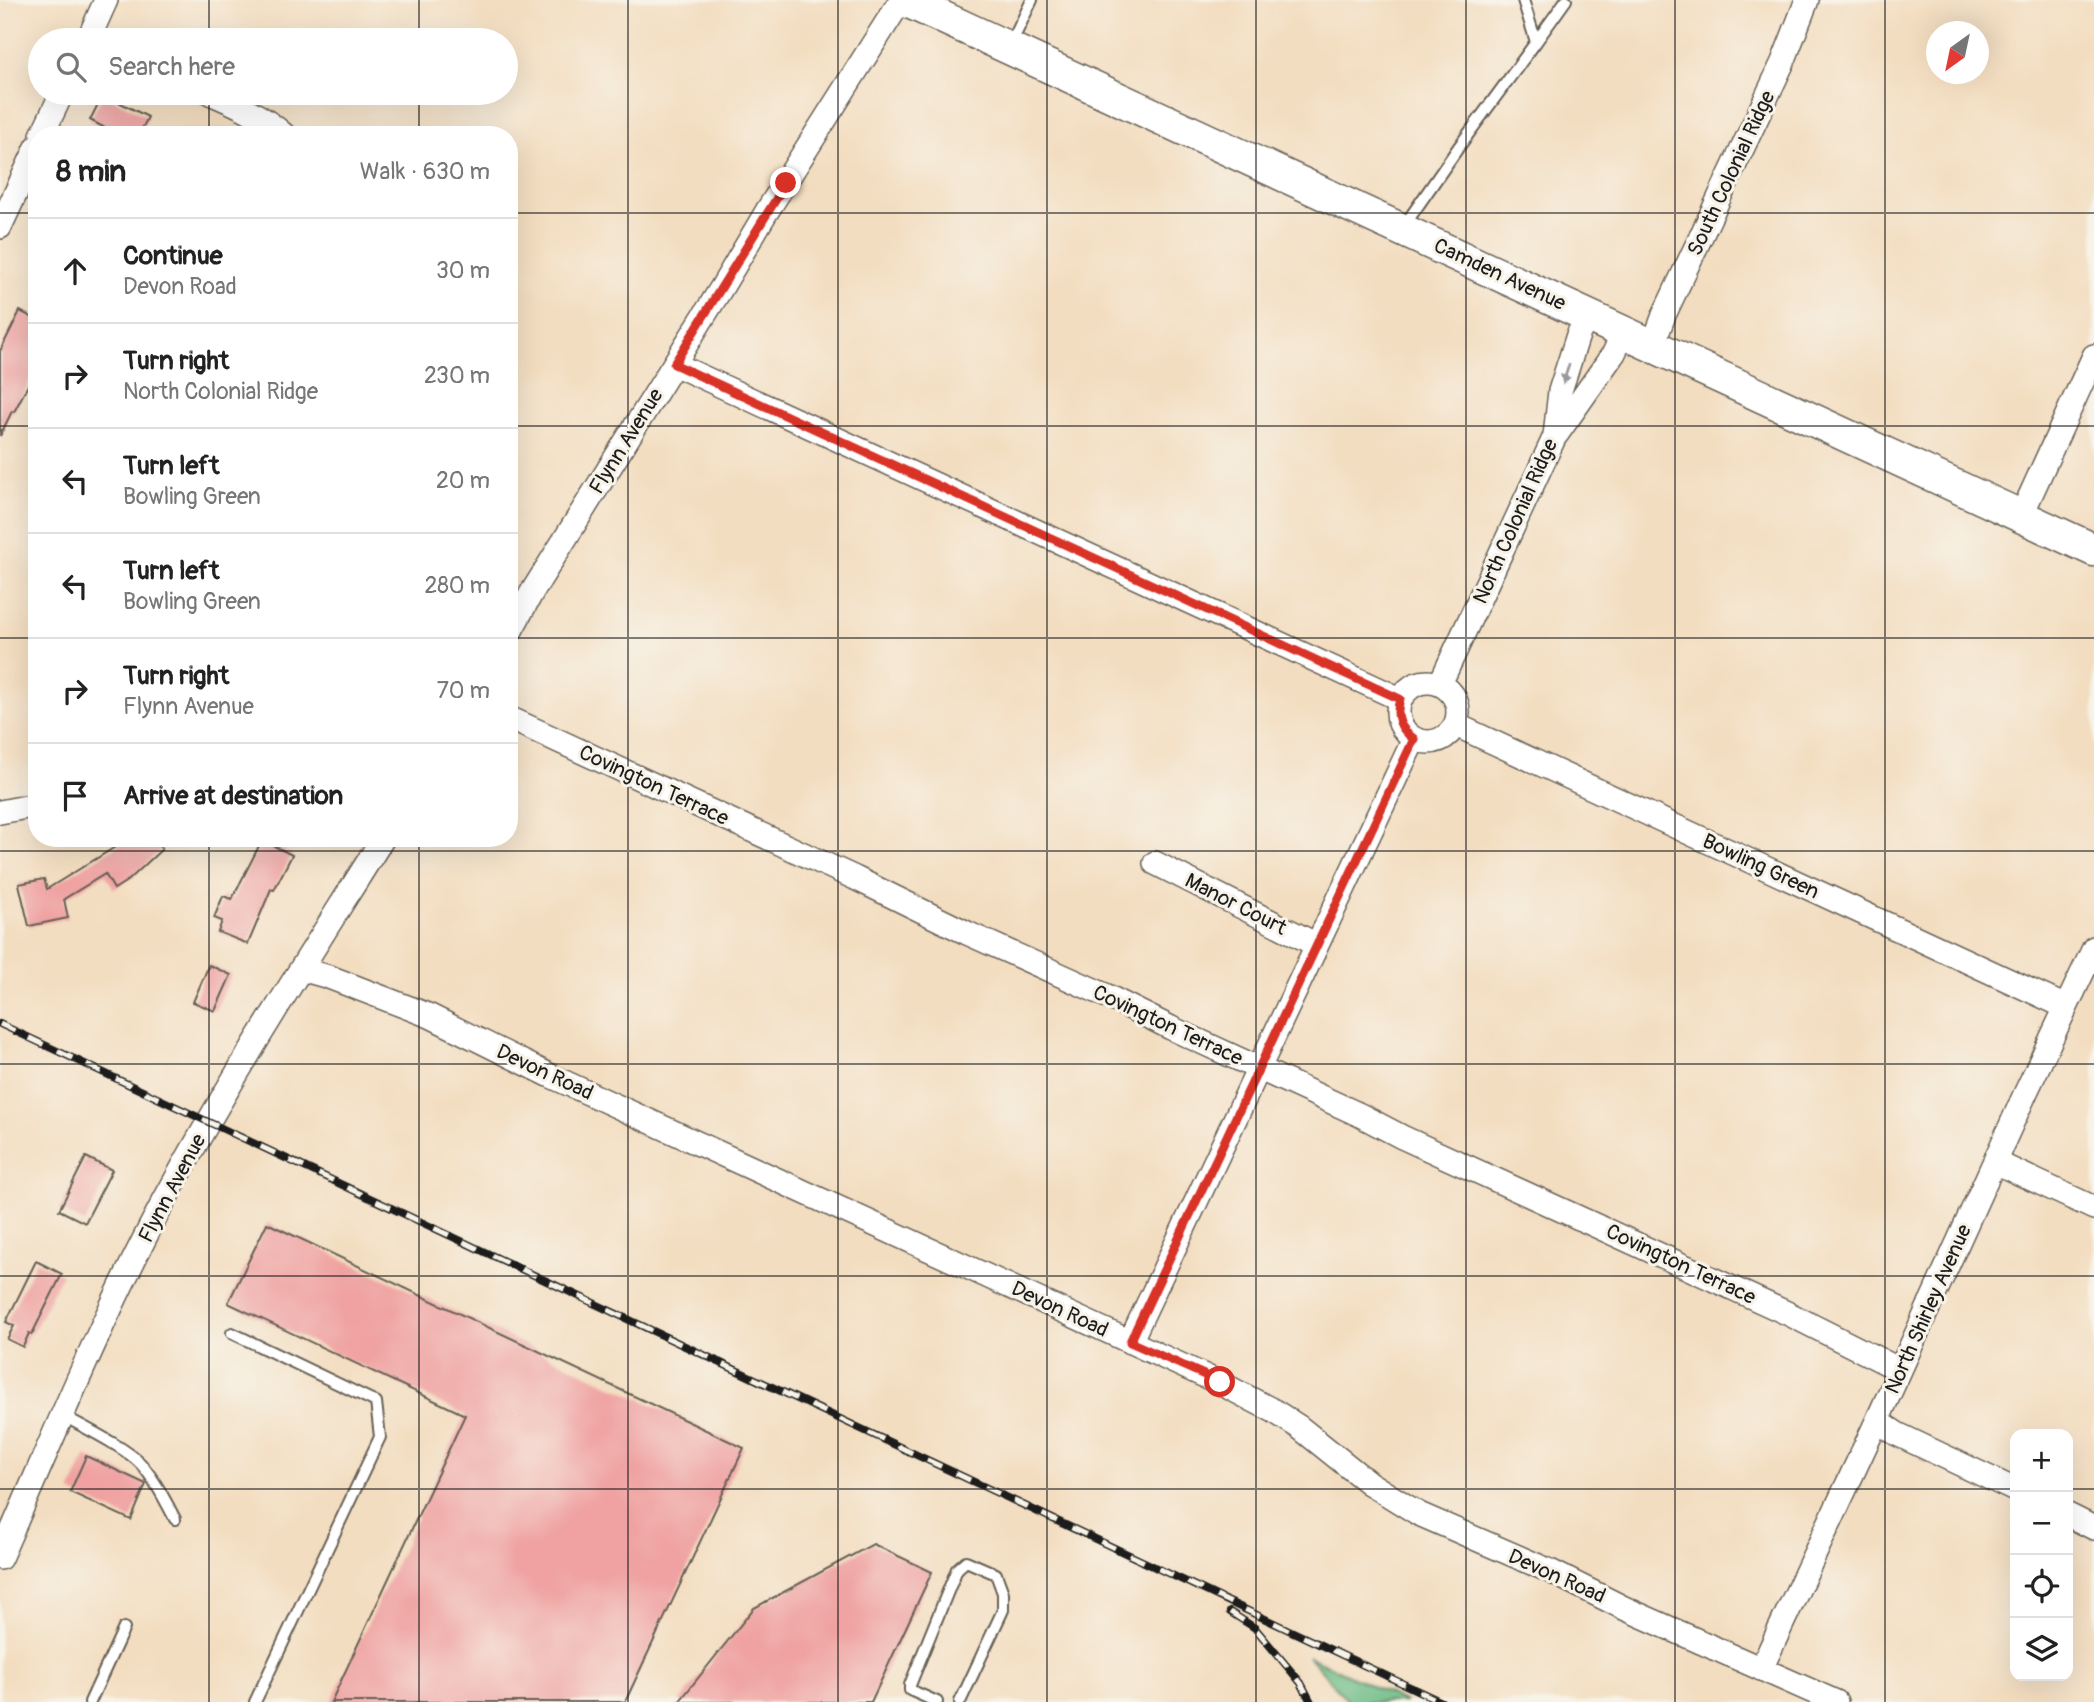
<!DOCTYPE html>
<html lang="en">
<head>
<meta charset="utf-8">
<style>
  :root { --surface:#fff; --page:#f2f2f2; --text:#222; --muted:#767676; --line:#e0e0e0 }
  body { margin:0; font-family:Pangolin,sans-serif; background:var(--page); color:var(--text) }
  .controls { position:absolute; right:21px; bottom:21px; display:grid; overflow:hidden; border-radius:14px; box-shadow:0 7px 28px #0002 }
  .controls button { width:63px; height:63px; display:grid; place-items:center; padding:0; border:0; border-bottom:2px solid var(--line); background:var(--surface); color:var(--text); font:35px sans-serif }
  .compass { position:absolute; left:1926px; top:21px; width:63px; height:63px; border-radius:50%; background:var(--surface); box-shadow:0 7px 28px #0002; rotate:213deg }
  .stop { position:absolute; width:21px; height:21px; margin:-16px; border:5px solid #d93025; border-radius:50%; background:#fff }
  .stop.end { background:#d93025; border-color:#fff; box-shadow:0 2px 7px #0008 }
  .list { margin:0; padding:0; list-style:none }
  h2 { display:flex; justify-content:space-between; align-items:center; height:91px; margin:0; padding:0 28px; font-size:30px }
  h2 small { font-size:23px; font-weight:400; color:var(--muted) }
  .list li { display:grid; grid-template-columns:46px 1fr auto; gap:21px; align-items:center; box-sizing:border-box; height:105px; padding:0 28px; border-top:2px solid var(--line) }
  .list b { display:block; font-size:26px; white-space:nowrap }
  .list p { margin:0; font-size:23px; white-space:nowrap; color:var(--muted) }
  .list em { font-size:23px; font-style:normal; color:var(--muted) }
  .icon { flex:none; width:38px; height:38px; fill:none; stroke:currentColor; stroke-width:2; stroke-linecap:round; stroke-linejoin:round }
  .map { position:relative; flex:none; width:2094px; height:1702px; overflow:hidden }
  .search { position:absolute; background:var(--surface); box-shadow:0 7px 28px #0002; left:28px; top:28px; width:490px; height:77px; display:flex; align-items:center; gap:18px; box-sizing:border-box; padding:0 24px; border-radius:38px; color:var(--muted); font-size:26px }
  .panel { position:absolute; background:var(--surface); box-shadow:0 7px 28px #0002; left:28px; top:126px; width:490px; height:721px; border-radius:28px }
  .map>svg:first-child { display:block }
  .forest { fill:#6ebc85; stroke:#456c50; stroke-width:2 }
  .building { fill:#efa2a1 }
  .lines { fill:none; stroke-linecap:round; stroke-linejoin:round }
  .lane-casing { stroke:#676055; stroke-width:14 }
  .street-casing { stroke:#676055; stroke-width:26 }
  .secondary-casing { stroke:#676055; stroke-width:35 }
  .lane { stroke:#fff; stroke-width:10 }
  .street { stroke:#fff; stroke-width:23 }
  .secondary { stroke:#fff; stroke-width:32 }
  .rail-casing { stroke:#1c1c1c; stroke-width:8 }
  .rail { stroke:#f7f3e8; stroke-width:5; stroke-dasharray:16; stroke-linecap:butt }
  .oneway { fill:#999 }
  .route { stroke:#d93025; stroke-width:9 }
  .grid { fill:none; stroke:#1c1c1c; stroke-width:2; stroke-opacity:0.55 }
  .labels { text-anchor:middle; stroke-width:6; stroke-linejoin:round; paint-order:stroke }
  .street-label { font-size:21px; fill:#1c1c1c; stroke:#f7f3e8 }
</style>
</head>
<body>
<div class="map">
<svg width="2094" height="1702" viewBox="0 0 2094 1702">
  <rect width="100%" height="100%" fill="#f7f3e8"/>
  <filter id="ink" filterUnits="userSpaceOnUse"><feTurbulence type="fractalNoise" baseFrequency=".0143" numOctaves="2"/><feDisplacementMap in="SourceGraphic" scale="14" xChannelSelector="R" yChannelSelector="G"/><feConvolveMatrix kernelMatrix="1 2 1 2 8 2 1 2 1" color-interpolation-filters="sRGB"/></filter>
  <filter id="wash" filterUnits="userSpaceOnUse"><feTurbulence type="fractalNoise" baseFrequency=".00686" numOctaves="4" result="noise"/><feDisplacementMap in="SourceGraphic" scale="28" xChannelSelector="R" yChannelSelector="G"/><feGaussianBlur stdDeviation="1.57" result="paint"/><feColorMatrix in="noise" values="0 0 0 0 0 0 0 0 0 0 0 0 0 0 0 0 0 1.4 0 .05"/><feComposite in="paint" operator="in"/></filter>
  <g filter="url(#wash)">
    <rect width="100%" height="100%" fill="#f3ddc0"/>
    <path class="forest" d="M1308,1656L1406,1702H1349Z"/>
    <g id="blocks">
      <path class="building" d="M103,94L148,117L139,135H118L90,120Z
        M20,311L37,320V368L14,412L12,411L0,436V351Z
        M115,838H153L162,849L130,879L114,889L105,874L64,899L68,918L29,926L19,884L44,879L47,889L120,844Z
        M262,840L292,855L274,890L271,889L248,944L218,932L222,921L214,918L223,896L232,899Z
        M209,965L231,975L215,1011L193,1002Z
        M86,1157L112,1170L85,1223L59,1210Z
        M267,1223L744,1448L625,1702H331L465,1415L228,1303Z
        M36,1261L62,1274L32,1334L29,1333L23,1347L7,1339L14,1326L6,1322Z
        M86,1456L146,1484L131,1520L70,1492Z
        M873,1544L932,1572L871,1702H679L754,1608Z"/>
    </g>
  </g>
  <g filter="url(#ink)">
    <use href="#blocks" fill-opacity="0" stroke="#676055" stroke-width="2"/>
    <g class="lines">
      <defs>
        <path id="lane" d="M1536,42L1566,0
          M1010,46L1032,0
          M1404,226L1458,148L1536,42L1523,0
          M232,1333L376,1402L380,1437L255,1702
          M62,1415C83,1427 125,1447 141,1464C155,1480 165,1500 175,1519
          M90,1702L124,1628
          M937,1702L910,1690V1685L957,1569L966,1561L996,1574L1003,1593V1610L960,1702"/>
        <path id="street" d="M88,40L106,0
          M210,93C236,104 263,116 284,135
          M42,135L62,93
          M0,227L37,147
          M1653,345L1664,315L1783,62L1807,0
          M674,364L1400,699
          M1557,434L1614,353L1624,332
          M2021,516L2094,356
          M509,634L532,592L722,287L767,211L901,0
          M1398 712a30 30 0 1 1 60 0a30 30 0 1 1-60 0Z
          M1440,684L1555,436L1560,391L1578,335L1588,315
          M509,718L855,878L967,933L1105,995L1171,1028L1360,1115L1402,1137L1789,1314L1900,1370
          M1456,725L2066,1007
          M0,812L37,805
          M1155,863L1317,945
          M301,969L329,977L430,1016L551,1076L1220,1383L1274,1411L1299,1427L1369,1483L1419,1514L1550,1571L1624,1608L1836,1702
          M1995,1162L2094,1208
          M1130,1342L1414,739
          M1877,1421L1897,1434L2015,1490
          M2068,1515L2094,1528
          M0,1558C53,1438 102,1317 164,1201C231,1077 308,958 383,838
          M1761,1669L1877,1421L2026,1092L2094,948"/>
        <path id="secondary" d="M905,0L2094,550"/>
      </defs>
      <use href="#lane" class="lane-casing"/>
      <use href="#street" class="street-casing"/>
      <use href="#secondary" class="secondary-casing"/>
      <use href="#lane" class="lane"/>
      <use href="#street" class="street"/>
      <use href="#secondary" class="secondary"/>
      <defs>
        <path id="rail" d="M0,1024L1442,1702
          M1230,1612L1255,1628L1301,1683L1311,1702"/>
      </defs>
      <use href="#rail" class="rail-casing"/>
      <use href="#rail" class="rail"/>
    </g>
    <defs><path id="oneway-solid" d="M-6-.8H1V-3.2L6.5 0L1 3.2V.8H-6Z" transform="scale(1.75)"/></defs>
    <use class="oneway" href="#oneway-solid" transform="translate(1566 374) rotate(108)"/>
  </g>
  <g class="lines" filter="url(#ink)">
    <path class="route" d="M786,183L674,364L1400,699C1395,716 1399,728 1414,739L1130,1342L1220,1382"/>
  </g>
  <path class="grid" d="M209,0V40M419,0V40M628,0V1702M838,0V1702M1047,0V1702M1256,0V1702M1466,0V1702M1675,0V1702M1885,0V1702M209,93V135M419,93V135M0,213H37M509,213H2094M0,426H37M509,426H2094M0,638H37M509,638H2094M209,838V1702M419,838V1702M0,851H2094M0,1064H2094M0,1276H2094M0,1489H2015M2068,1489H2094"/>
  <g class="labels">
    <g class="street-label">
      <text transform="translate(1731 173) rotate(-65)" y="7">South Colonial Ridge</text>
      <text transform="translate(1500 274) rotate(25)" y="7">Camden Avenue</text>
      <text transform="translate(626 441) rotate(-58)" y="7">Flynn Avenue</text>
      <text transform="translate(1515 521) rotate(-66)" y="7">North Colonial Ridge</text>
      <text transform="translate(654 785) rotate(25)" y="7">Covington Terrace</text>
      <text transform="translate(1761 866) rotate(25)" y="7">Bowling Green</text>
      <text transform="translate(1236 904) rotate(27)" y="7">Manor Court</text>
      <text transform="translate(1168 1025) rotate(25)" y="7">Covington Terrace</text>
      <text transform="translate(545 1072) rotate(25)" y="7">Devon Road</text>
      <text transform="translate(172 1188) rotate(-62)" y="7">Flynn Avenue</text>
      <text transform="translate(1681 1264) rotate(25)" y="7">Covington Terrace</text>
      <text transform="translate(1060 1309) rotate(25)" y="7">Devon Road</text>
      <text transform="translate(1928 1309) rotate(-66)" y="7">North Shirley Avenue</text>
      <text transform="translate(1557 1576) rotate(24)" y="7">Devon Road</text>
    </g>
  </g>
</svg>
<div class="controls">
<button>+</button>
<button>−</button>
<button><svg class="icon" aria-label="locate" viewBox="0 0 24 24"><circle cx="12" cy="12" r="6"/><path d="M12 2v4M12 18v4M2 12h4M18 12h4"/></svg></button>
<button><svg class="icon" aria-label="layers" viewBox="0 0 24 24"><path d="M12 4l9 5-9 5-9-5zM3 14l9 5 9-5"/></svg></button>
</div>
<svg class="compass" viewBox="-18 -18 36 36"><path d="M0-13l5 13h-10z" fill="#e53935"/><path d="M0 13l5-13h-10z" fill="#767676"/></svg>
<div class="stop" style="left:1220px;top:1382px"></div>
<div class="stop end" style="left:786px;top:183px"></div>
<div class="search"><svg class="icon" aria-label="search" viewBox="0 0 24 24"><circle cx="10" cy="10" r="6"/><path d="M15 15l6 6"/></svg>Search here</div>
<section class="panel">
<h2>8 min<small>Walk · 630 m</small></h2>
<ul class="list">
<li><svg class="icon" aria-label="ahead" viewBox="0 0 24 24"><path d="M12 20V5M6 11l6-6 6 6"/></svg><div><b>Continue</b><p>Devon Road</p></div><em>30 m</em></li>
<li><svg class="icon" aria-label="right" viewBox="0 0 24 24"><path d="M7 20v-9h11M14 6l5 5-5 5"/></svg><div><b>Turn right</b><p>North Colonial Ridge</p></div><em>230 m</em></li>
<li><svg class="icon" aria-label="left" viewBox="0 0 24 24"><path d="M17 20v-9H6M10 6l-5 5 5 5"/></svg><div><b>Turn left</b><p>Bowling Green</p></div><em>20 m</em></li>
<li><svg class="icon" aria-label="left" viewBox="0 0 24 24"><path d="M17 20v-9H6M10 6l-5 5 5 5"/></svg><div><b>Turn left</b><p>Bowling Green</p></div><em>280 m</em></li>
<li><svg class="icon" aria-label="right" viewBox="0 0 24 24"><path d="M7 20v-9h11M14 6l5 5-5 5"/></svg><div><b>Turn right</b><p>Flynn Avenue</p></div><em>70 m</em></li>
<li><svg class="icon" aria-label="arrive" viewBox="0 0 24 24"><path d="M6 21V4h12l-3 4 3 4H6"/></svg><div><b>Arrive at destination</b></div></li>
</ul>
</section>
</div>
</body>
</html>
